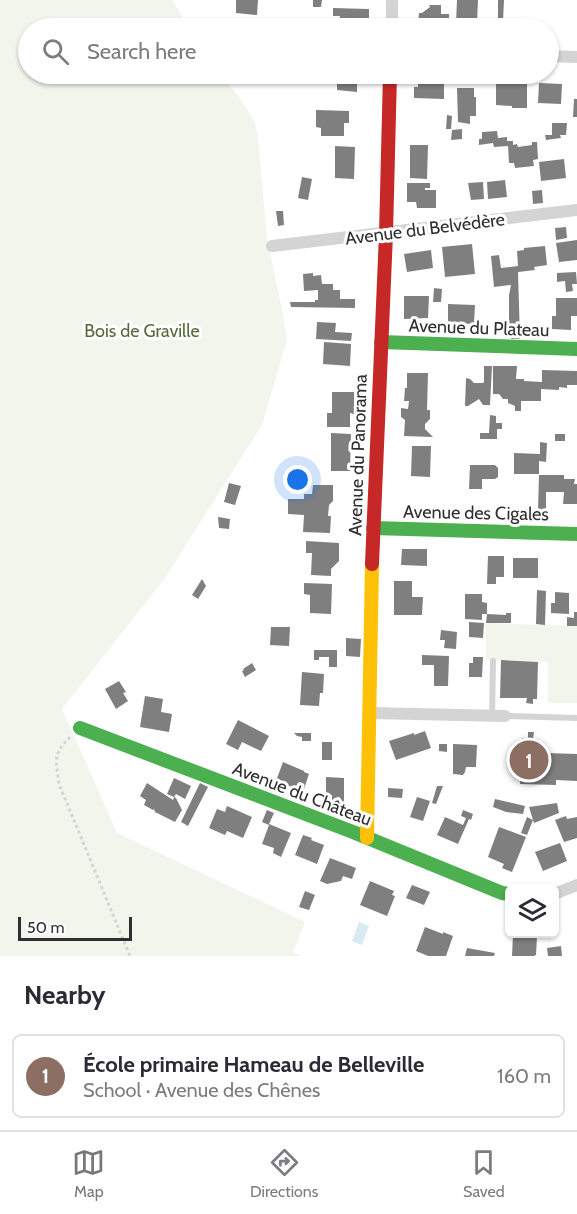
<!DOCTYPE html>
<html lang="en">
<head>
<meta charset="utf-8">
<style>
  :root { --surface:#fff; --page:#f7f7f7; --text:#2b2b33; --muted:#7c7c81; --line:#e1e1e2; --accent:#787878 }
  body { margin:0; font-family:Cabin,sans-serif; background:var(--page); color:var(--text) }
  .controls { position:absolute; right:18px; bottom:18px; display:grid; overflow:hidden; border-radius:9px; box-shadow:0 2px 4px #0004 }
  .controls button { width:54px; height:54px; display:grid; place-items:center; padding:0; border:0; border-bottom:2px solid var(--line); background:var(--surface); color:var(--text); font:30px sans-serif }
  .scale { position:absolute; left:18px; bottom:15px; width:114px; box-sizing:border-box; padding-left:6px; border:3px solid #2f2f2f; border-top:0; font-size:16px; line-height:21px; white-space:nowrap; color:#2f2f2f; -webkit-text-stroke:4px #fff; paint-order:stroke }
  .you { position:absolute; left:298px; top:480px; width:21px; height:21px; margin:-15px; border:4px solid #fff; border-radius:50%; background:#1a73e8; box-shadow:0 0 0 9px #1a73e833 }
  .badge { display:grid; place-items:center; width:39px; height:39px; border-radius:50%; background:var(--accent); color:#fff; font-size:20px; font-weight:700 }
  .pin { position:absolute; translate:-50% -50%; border:3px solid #fff; box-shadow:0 2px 6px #0006 }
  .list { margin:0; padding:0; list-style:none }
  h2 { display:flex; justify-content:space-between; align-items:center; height:78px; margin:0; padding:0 24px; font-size:26px }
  h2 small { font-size:20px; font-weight:400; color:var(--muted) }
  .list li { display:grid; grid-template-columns:39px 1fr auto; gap:18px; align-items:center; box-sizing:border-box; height:84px; margin:0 12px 12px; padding:0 12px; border:2px solid var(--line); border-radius:9px }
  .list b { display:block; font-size:22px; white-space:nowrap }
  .list p { margin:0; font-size:20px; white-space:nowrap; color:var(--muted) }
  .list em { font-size:20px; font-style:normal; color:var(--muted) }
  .icon { flex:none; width:33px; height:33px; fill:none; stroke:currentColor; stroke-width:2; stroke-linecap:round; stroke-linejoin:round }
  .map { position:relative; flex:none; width:577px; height:956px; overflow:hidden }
  .search { position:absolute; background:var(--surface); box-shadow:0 2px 4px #0004; left:18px; right:18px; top:18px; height:66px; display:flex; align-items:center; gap:15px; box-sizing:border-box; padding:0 21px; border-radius:33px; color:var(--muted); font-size:22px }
  .sheet { height:174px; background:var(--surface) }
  nav { display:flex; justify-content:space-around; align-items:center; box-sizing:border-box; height:84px; border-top:2px solid var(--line); background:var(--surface); font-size:16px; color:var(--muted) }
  nav a { display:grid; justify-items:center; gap:3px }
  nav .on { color:var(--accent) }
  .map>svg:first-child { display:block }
  .green { fill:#f1f5ec }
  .water { fill:#d8ebf2 }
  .building { fill:#7f7f7f }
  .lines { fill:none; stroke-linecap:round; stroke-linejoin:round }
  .path { stroke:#d4d4d4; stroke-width:3; stroke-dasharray:3 3; stroke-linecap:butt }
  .lane { stroke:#d4d4d4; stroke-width:6 }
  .street { stroke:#d4d4d4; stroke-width:12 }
  .fast { stroke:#4caf50; stroke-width:14 }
  .slow { stroke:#ffc107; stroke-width:14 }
  .jam { stroke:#c62828; stroke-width:14 }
  .labels { text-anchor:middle; stroke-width:6; stroke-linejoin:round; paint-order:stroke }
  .street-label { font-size:18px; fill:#2f2f2f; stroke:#fff }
  .park-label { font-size:18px; fill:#576a3c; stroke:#fff }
</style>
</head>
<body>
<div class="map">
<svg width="577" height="956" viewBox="0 0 577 956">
  <rect width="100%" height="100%" fill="#fff"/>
  <path class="green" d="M0,0H172L189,28H28V74H220L239,97L255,122L258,138L267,239L282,309L287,340L262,425L165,578L62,709L117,833L305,922L293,952L301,956H0Z
    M486,623L577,626V703H548V662L486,660Z"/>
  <path class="water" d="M359,922L369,926L362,945L352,941Z"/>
  <path class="building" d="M236,0H258L257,15L236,13Z
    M313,0H322L321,7H313Z
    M457,0H478L477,23H456Z
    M498,0H504L503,21H498Z
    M429,5H441V14H449V26L418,25L419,13H422L430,7Z
    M333,8L369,9V23H359V28H339L340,16H333Z
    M479,23L497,24V28H479Z
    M337,74H357V92L337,90Z
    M418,77H444V99L414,98V87H418Z
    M496,83L527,84V108H512V106L496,105Z
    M539,83L562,84L561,104L538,103Z
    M457,88H474V97H476V116H470V124L458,122Z
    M574,99H577V117H573Z
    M316,110L349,111V123H344V136H321V128L316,127Z
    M447,115L452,116L451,129H446Z
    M552,123H567L566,135H560L561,138L546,140L545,135H552Z
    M462,129V139L451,140L452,130Z
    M497,131L498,138L507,137V141H513V145L517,144L518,147L532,145V142H537L538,159L533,160L534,166L515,168L514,163H509L508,146L494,147L493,143L479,145V139H482V132Z
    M410,145H428L427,179L410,178Z
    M335,146L355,147L354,179L335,178Z
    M564,159L566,178L541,181L539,162Z
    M302,177L312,179L308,200L298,198Z
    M505,180L507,197L488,199L487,182Z
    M483,182L484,199L471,200L468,183Z
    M407,183H430V188H425V190H436V208H417L416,202H407Z
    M542,190L543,203L533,204L532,191Z
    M276,211H283L284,225L278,226Z
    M566,227L567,238L556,240L555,228Z
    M577,240V260L559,262L556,243Z
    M472,244L475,274L445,277L442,247Z
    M545,246L547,265L534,267L535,270L518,272L520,339H511V330H502L503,320H509V295L511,285L494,287L491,256L499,255L501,268L518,266L517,251L524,250V248Z
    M431,250L433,268L407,272L404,254Z
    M576,272L577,284H572L573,291L566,292L565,281L557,282V273Z
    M313,273V276L321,275L322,284H333V290H340V299H355V308L291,307L290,302H315V300H318V290L304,291L303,274Z
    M434,288L442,289L441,302H433Z
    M404,296H429L428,318L404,319Z
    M556,298H577V316H571V330L552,329V316H556Z
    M448,304L475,305L474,324L448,323Z
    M317,322L336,323L335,332L352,333L351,341L316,339Z
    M324,342L351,344L350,366L323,364Z
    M484,366H492L490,405H483L479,399L468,406H465L466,378L470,379L474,383H483L484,382Z
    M493,366H517L516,379H524V381L542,382V370L577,371V385H567V388L559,387V390L541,389V401H521V411H515V406L508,403V399H503L499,394H493Z
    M407,373H428L427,410H430V419L425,424V429L433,437L404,436L405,420L401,417V408L408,409L409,401H404L405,388H407Z
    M332,392H354V414L350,413V427H327V413H332Z
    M490,415L496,416V423H502V429H497V439H480V433H489Z
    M331,433L351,434L350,471H331Z
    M555,434H565V441H555Z
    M540,442L547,443L546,462L539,461V474H514V453L540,454Z
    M412,446H431L430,477L411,476Z
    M470,465H495L498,468V477L495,479H482V489H469Z
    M539,475H564V479H575L574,484H577V504H563L564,492H546V510H538Z
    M229,483L241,486L235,505L224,502Z
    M313,485H333V501L329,505L328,516H331L330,533L303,532L304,515L288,514V499H304V494H312Z
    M218,517L230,519L229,529L219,528Z
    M306,541L339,543V561L331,569V576L311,575L312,553H306Z
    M402,549H427V566L401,565Z
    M488,556H504V577H496V584H487Z
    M513,558H538V578H513Z
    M202,579L206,586L198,599L192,595Z
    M394,581H412V597H423L422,615H394Z
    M304,583L332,584L331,614L310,613V595L304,594Z
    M537,590L546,591L545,625L536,624Z
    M555,592L569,593V614L551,613V603H555Z
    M465,594H482V602L487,603V614H482V620L465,619Z
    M574,612H577V626H567V617L574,618Z
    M506,613H511V623H486L487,614L506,615Z
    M469,622L484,623L483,638L469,637Z
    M271,627H290L289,646L270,645Z
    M441,630L457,632L456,649L444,648L445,640H440Z
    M346,638L361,639L360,657L346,656Z
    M314,650H337V667H329V657H319V660H314Z
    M422,655L449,656L448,686H434V665H422Z
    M473,657H483L482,677H469V663H473Z
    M501,660L538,662L537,699H533V704L526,703L527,698H500Z
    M252,663L256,670L245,677L242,671L244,670L243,669Z
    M302,672L324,674L323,693H320L319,706L300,705Z
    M119,681L126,692L123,693L128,701L116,709L105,689Z
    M145,696L163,699L161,712L172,714L169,732L140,727Z
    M238,720L269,736L261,751L242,742L238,750L226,744Z
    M425,731L431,748L396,760L389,741L414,733V735Z
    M528,732H534L533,739H538V755H546V753L577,754V781L556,780V785L520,784L522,738L528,739Z
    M294,733H311V741H302V737L297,736Z
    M322,742H332V760H322Z
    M439,744H447V752L439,751Z
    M453,744L477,745L476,767H466L465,772L463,775L453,774Z
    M283,762L304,771V772L309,774L304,789L298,787L297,789L276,781Z
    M326,777L344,778V803H332V795H326Z
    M174,778L191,786L185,799L176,794L174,797L167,794Z
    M147,783L173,800L174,797L176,798L182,810L175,822L155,812L154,809L153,810L144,805L146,800L140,796Z
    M200,783L208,787L188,826L181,822Z
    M437,786H443L436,804L432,803Z
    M388,788L403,789L402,798L388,797Z
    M417,797L430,801L423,821L410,817Z
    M495,799L525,806L523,814L506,812L493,807Z
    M557,803L559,813L534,823L533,820L527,835L521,833L527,817L533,820L529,807Z
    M227,806L252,817L243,838L227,831L225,835L209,828L217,809L225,812Z
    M267,810L274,813L269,824L291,833L281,857L273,853L274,848L262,844L269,825L262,822Z
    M463,810L473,814L471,820L469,819L458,844L437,835L445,817L463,825L466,818L461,816Z
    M566,816L567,819L577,817V838L564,842L555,820Z
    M499,827L526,837L512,872L502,868L504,864L488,857Z
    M303,835L312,838L311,840L324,845L317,864L295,855Z
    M560,843L567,861L543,871L535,852Z
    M330,858L356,868L352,879L343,876L341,881L327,884L320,881Z
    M370,881L394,891L392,895L395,896L387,916L360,905Z
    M412,885L430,892L424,905L406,898Z
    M305,891L315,895L309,910L299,907Z
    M425,927L443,934V932L453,936L446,956H428L416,951Z
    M513,934L537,936L536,955L534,956H512Z
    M561,946L562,956H548L547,948Z
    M467,948L495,953L494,956H465Z"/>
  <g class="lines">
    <path class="path" d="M70,737C52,755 56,761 59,784L130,956"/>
    <path class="lane" d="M492,716L493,661
      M505,716L577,718"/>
    <path class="street" d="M392,28V0
      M548,56L577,57
      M272,246L577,210
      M370,713L505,716
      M554,894L577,885"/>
    <path class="fast" d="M381,342L577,349
      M373,528L577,534
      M80,728L353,832L502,893L510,894"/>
    <path class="slow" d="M367,838L372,564"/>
    <path class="jam" d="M372,564L386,234L390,74"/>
  </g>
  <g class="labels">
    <g class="street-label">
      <text transform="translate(425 229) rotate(-7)" y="6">Avenue du Belvédère</text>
      <text transform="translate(479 328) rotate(2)" y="6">Avenue du Plateau</text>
      <text transform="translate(358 455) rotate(-88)" y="6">Avenue du Panorama</text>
      <text transform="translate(476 513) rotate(1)" y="6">Avenue des Cigales</text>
      <text transform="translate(302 794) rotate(21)" y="6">Avenue du Château</text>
    </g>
    <g class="park-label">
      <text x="142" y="337">Bois de Graville</text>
    </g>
  </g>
</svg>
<div class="controls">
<button><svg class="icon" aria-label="layers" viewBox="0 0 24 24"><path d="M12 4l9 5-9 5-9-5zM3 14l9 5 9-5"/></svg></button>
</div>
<div class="scale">50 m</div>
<div class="you"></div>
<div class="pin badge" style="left:529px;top:760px;background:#8d6e63">1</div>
<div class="search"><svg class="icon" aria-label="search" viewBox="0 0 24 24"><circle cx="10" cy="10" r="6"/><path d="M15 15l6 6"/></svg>Search here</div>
</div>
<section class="sheet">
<h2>Nearby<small></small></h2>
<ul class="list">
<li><span class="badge" style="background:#8d6e63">1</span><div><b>École primaire Hameau de Belleville</b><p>School · Avenue des Chênes</p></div><em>160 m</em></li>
</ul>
</section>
<nav>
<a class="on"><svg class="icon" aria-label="map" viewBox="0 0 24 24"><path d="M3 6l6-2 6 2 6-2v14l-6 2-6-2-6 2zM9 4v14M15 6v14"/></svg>Map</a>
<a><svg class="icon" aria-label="directions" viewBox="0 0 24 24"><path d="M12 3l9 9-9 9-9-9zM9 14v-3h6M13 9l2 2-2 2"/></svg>Directions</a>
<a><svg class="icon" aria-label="saved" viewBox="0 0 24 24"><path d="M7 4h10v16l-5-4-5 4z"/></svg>Saved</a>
</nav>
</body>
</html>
